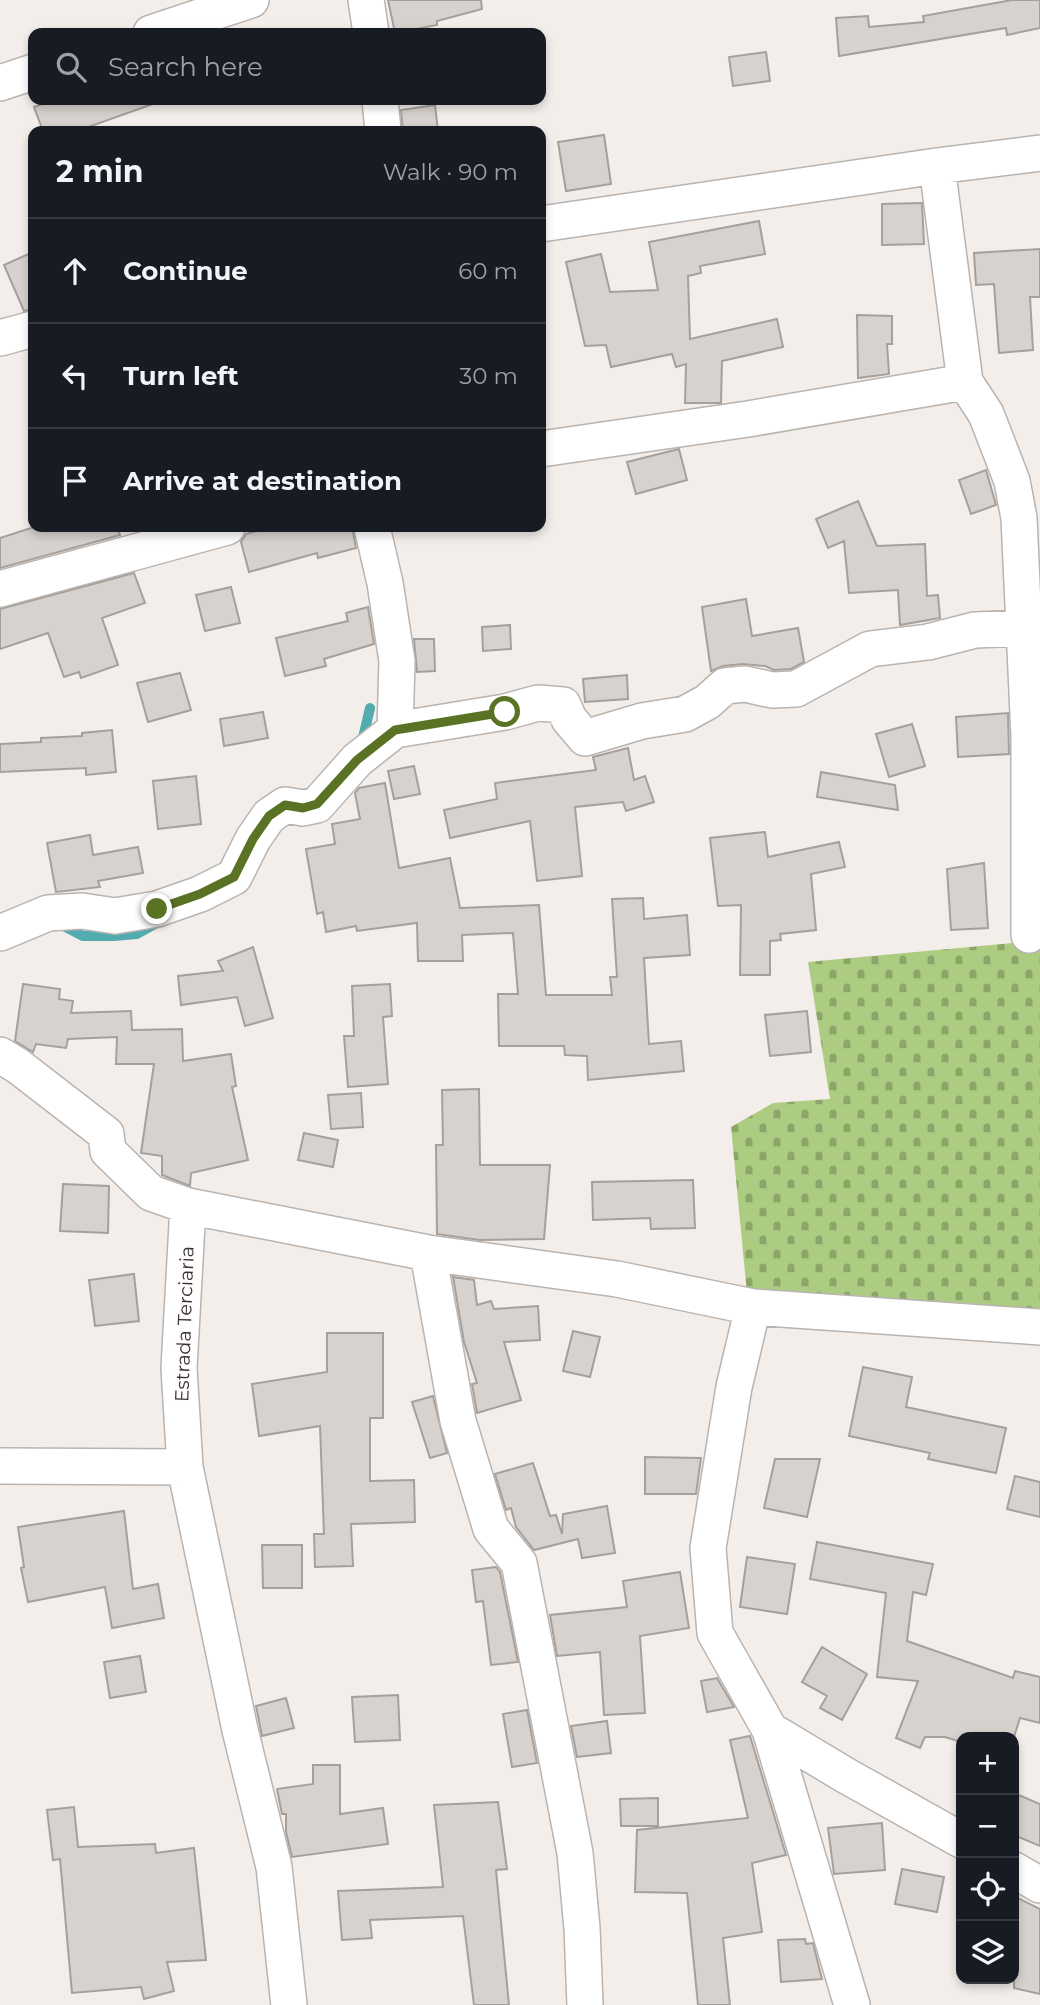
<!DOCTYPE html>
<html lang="en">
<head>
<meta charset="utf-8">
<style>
  :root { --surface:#171b24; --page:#20242c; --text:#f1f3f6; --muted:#9ea1a6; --line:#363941 }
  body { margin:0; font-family:Montserrat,sans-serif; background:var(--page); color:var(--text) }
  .controls { position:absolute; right:21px; bottom:21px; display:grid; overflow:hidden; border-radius:14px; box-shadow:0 4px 10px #0003 }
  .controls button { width:63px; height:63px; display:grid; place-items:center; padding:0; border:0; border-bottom:2px solid var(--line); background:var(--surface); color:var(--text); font:35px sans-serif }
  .stop { position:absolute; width:21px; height:21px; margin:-16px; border:5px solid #5a7224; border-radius:50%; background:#fff }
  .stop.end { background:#5a7224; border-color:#fff; box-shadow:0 2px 7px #0008 }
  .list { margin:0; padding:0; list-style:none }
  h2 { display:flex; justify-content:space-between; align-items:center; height:91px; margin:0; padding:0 28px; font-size:30px }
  h2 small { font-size:23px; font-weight:400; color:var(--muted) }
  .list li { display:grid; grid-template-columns:46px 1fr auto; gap:21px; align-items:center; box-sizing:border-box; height:105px; padding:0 28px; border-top:2px solid var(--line) }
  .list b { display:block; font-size:26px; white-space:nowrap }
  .list em { font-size:23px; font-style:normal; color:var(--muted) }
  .icon { flex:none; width:38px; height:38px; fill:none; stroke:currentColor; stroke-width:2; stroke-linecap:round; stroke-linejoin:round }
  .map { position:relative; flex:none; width:1040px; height:2005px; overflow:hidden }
  .search { position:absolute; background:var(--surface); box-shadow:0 4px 10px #0003; left:28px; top:28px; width:518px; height:77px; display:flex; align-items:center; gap:18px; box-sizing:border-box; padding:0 24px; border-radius:14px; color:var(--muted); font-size:26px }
  .panel { position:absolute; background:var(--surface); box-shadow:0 4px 10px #0003; left:28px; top:126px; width:518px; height:406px; border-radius:14px }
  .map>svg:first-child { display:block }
  .cemetery { fill:url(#cemetery-stones) }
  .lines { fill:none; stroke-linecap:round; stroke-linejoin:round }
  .stream { stroke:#52abaf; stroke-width:10 }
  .building { fill:#d8d2ce; stroke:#a5a09c; stroke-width:2 }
  .minor-casing { stroke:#b9b4b0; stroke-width:38 }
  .minor { stroke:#fff; stroke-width:35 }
  .route { stroke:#5a7224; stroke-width:9 }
  .labels { text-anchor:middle; stroke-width:5; stroke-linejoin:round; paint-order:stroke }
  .street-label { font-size:19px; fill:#353332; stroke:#fffcfb }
</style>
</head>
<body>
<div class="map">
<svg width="1040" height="2005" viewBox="0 0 1040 2005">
  <defs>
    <pattern id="cemetery-stones" width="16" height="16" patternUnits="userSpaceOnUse" patternTransform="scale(1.75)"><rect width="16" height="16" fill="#abcc81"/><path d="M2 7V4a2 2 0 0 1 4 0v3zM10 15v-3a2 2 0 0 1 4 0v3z" fill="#8ca66a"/></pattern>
  </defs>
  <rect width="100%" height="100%" fill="#f4eeea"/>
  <path class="cemetery" d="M1034,941L1040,942V1325L748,1304L731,1127L773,1103L830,1099L808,962Z"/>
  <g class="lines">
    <path class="stream" d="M362,742L370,708
      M60,924L83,936H114L137,934L155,924"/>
  </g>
  <path class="building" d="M388,0H481L482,9L437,21V25L395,33Z
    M1012,0H1040V28L1007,35L1006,28L839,56L836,18L868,16L869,27L924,22L923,16Z
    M766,52L770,81L733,86L729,57Z
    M53,100H155L156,103L77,131H43L34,107Z
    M435,105L438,131H403L401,110Z
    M604,135L611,184L566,191L558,142Z
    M922,203L924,244L882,245V204Z
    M759,221L765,254L700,266L701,273L688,276L690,339L777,319L783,347L722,361L721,403H685L686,364L676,367L672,354L611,367L606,345L585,346L566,262L601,254L610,292L658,290L649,242Z
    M1040,249V297H1030L1033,350L999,353L994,284L976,285L974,253Z
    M33,252V309L24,311L4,265Z
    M857,315L892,316V344H887L889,374L858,378Z
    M679,449L687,480L636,494L627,462Z
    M986,470L996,505L971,514L959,480Z
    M858,501L877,546L925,544L927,596L938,595L940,618L900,625L898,590L849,593L844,541L828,548L816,519Z
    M34,527H117L120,535L0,568V538Z
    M272,527H352L356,548L318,558L317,553L249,572L241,542L246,534Z
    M134,573L145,603L102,618L118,665L81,678L79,672L64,677L48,633L0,649V609Z
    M231,587L240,623L205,631L196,595Z
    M746,599L752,636L798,628L804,662L791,669L774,670L765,666L743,664L723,666L711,671L702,607Z
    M368,607L374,644L324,659L326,666L285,676L276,638L348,621L346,613Z
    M510,625L511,649L483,651L482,627Z
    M414,639H434L435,671L417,672Z
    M180,673L191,710L148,722L137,683Z
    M627,675L628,699L585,702L583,679Z
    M263,712L268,738L224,746L220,719Z
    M1008,713L1009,754L958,757L956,717Z
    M912,724L925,766L889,777L876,734Z
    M112,730L116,772L86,775V768L0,772V744L41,742V738L82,736V733Z
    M628,748L634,780L645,776L654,802L626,811L623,802L575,807L582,876L537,881L530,821L450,838L444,810L497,799L495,783L596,770L593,757Z
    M414,766L420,794L394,799L388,771Z
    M821,772L895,785L898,810L817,797Z
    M196,776L201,824L158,829L153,781Z
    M385,783L399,868L450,858L460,908L539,905L546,995H612L610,977H617L612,899L643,898L644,919L687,915L690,955L644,958L649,1044L681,1041L684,1071L588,1080L587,1056L565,1055L564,1046H499L498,994H518L513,933L462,935L463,961H418L417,923L357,931L356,926L326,932L323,912L317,914L306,849L335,844L332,824L360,819L355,793L359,788Z
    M765,832L768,857L839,842L845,867L811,874L816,930L780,934L781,940L770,941V975H740L741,905L718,906L710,838Z
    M90,835L93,855L138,847L143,873L98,881L100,887L56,892L47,843Z
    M984,863L988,928L951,930L947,869Z
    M253,947L273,1018L245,1026L237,997L181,1005L178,976L223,971L218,961Z
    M23,984L60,989L59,999L73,1001L71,1013L131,1011L132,1030L182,1029L183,1061L231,1054L236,1086L232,1087L248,1160L191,1173L190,1186L162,1175V1156L141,1153L154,1064H116L117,1037L68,1039L66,1048L36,1044L33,1052L15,1041Z
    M390,984L392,1016L383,1017L388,1084L348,1087L344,1036H354L352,986Z
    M807,1011L811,1052L770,1056L765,1015Z
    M479,1089L480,1165H550L544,1239L479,1240L437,1234L436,1145H443L442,1090Z
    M361,1093L363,1127L331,1129L328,1095Z
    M304,1133L338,1140L333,1167L298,1160Z
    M693,1180L695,1228L651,1229L650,1218L593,1220L592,1182Z
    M63,1184L109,1186L108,1233L60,1231Z
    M134,1274L139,1321L95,1326L89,1280Z
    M453,1277L474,1280L477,1305L491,1301L494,1309L538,1306L540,1340L504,1342L521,1400L477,1413L472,1384L477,1383L464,1342Z
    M573,1331L600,1337L590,1377L563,1371Z
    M327,1333H383V1418H370V1481L414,1480L415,1522L351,1524L353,1566L315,1567L314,1534H324L320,1426L259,1436L252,1384L327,1372Z
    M863,1367L912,1377L906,1407L1006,1428L996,1473L928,1459L930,1453L849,1436Z
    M433,1396L447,1453L430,1458L412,1402Z
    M645,1457L701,1458L696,1494H645Z
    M775,1459H820L807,1517L764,1508Z
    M533,1463L550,1516L556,1515L562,1534L563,1514L607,1506L615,1553L582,1558L578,1539L534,1550L516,1527L511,1508L506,1510L495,1474Z
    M1015,1476L1040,1482V1517L1007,1509Z
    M124,1511L133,1589L158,1584L164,1618L112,1628L105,1587L28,1602L21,1568L24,1567L18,1527Z
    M817,1542L933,1564L926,1595L913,1592L907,1641L1013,1678L1015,1671L1040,1677V1723L1020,1718L1014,1737H961V1742L945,1737H925L920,1748L896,1738L918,1681L877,1677L886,1593L810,1579Z
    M262,1545H302V1588H263Z
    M747,1557L795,1564L787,1614L740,1607Z
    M496,1567L500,1572L518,1662L491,1665L483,1601L476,1602L472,1570Z
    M680,1572L689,1628L640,1636L645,1713L604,1715L600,1652L557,1656L550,1615L627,1607L623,1581Z
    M822,1647L867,1674L842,1720L820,1708L827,1696L802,1682Z
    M140,1656L146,1692L110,1698L104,1662Z
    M717,1678L734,1707L707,1712L701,1681Z
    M398,1695L400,1740L355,1742L352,1697Z
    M286,1698L294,1728L262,1736L256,1706Z
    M527,1710L537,1763L512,1767L503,1714Z
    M607,1721L611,1753L577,1757L571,1726Z
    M750,1736L786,1855L752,1863L762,1932L723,1938L730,2005H698L687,1893L635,1892L637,1830L748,1818L730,1740Z
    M313,1765H340V1814L383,1808L388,1844L292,1857L286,1832V1814H282L277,1789L313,1784Z
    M1014,1793L1040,1804V1846L1014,1835Z
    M658,1798V1826H621L620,1799Z
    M498,1802L507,1869L496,1870L509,2005H474L463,1916L370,1920L372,1938L342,1940L338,1891L443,1887L434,1805Z
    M74,1807L78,1847L155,1844L156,1853L194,1848L206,1960L167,1962L174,1991L144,1999L141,1987L72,1993L60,1859L53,1860L47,1810Z
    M882,1823L885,1870L834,1874L828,1828Z
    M902,1869L944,1877L937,1912L895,1904Z
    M1014,1896L1040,1909V1994L1014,1988Z
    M805,1939L806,1944L813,1943L822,1979L781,1982L778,1940Z"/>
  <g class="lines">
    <defs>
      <path id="minor" d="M366,0L371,33
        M151,33L251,0
        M0,83L33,72
        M380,100L383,131
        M937,166L965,382L986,414L1012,481L1019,518L1029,736V935
        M541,224L937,166L1040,153
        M0,338L33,329
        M541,449L748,419L965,382
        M372,527L385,583L397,661L395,730L505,712L538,703L563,705L569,719L585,738L642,721L685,714L707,702L725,686L745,684L772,690L796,689L870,649L928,642L975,630L1023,628
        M0,589L227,527
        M0,933L48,913L82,911L115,916L157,909L200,894L234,877L253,839L269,816L285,805L303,808L317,805L357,760L395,730
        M0,1055L18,1066L106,1134L108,1151L151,1193L188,1206L428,1253L617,1279L753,1307L1040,1327
        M428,1253L458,1421L491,1529L519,1563L575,1853L582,1928L585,2005
        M753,1307L734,1387L708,1548L715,1633L770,1730L845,1775L961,1840
        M0,1466L185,1467L179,1368L188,1206
        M185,1467L240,1730L274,1867L289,2005
        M770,1730L852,2005
        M1014,1870L1040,1885"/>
    </defs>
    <use href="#minor" class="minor-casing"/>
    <use href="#minor" class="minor"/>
  </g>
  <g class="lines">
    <path class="route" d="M157,909L200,894L234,877L253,839L269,816L285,805L303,808L317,804L357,760L395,730L505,712"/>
  </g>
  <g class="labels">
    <g class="street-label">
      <text transform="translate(184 1324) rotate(-88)" y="7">Estrada Terciaria</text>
    </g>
  </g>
</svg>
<div class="controls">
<button>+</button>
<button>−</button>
<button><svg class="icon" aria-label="locate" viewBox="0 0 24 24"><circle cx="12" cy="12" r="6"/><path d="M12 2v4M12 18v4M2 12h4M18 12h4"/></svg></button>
<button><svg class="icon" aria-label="layers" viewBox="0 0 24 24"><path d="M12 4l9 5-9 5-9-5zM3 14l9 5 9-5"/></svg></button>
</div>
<div class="stop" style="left:505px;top:712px"></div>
<div class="stop end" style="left:157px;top:909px"></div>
<div class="search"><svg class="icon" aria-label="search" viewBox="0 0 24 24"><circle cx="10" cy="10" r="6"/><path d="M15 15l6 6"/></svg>Search here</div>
<section class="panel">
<h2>2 min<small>Walk · 90 m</small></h2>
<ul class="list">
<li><svg class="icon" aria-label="ahead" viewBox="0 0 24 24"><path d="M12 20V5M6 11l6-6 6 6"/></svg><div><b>Continue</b></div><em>60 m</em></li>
<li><svg class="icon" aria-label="left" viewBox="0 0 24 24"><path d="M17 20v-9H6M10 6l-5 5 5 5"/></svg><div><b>Turn left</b></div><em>30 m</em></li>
<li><svg class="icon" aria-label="arrive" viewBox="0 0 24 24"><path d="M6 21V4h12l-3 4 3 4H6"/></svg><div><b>Arrive at destination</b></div></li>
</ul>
</section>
</div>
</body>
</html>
